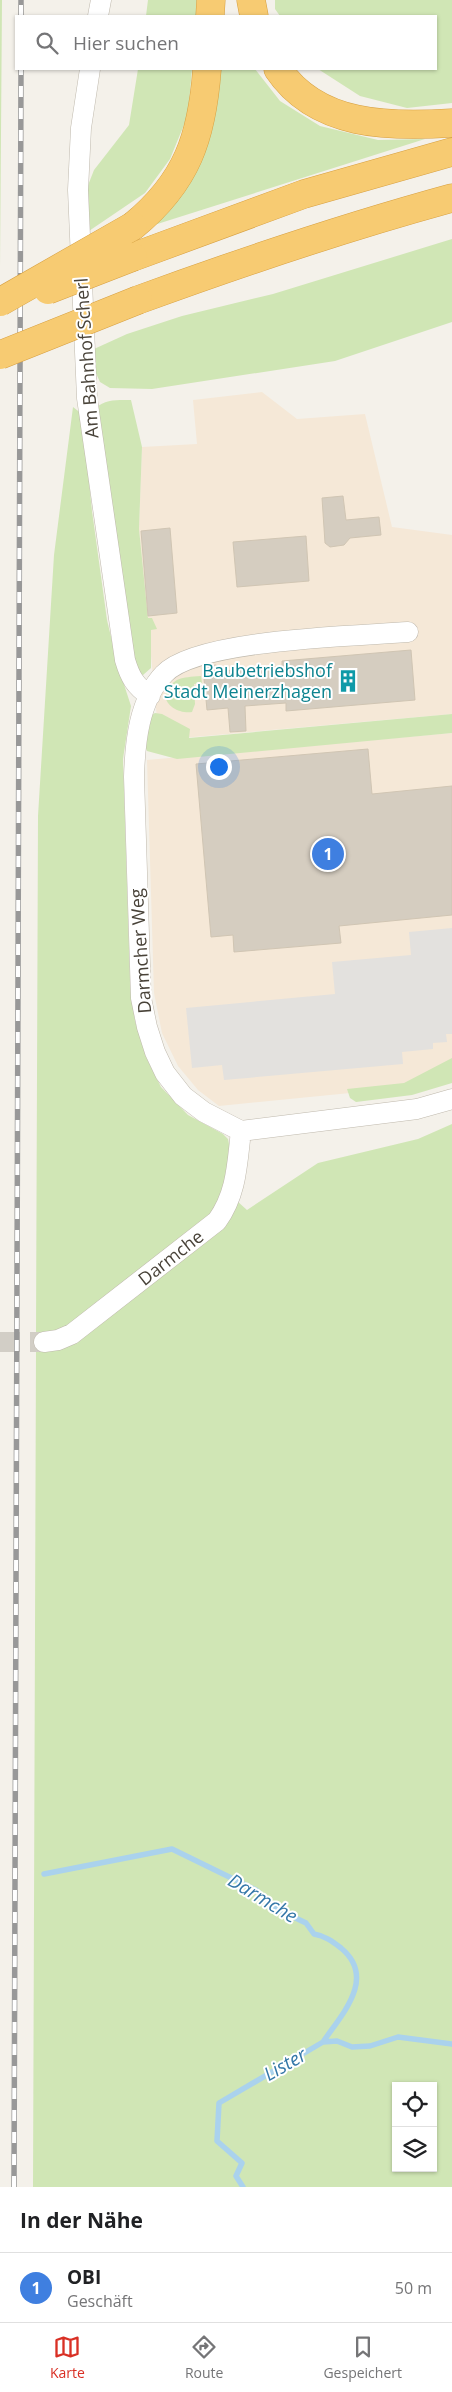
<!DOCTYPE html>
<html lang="de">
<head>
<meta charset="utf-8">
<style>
  :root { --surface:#fff; --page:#f6f6f6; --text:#202124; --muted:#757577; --line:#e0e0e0; --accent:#d93025 }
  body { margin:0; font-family:"Open Sans",sans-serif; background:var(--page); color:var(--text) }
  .controls { position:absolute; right:15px; bottom:15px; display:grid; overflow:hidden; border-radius:0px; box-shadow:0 1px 4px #0004 }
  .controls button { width:45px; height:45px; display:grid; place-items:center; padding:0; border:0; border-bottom:1px solid var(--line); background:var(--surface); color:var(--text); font:25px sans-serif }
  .you { position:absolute; left:218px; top:766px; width:18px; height:18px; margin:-12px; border:4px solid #fff; border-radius:50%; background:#1a73e8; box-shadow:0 0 0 8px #1a73e833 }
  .badge { display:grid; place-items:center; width:32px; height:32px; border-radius:50%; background:var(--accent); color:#fff; font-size:16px; font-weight:700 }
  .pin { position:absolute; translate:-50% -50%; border:2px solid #fff; box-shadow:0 1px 5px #0006 }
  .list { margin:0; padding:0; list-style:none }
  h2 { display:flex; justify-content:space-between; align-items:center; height:65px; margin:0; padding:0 20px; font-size:21px }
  h2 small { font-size:16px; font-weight:400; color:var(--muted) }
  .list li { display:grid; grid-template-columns:32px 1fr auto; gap:15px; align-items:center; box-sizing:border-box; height:70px; padding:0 20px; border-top:1px solid var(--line) }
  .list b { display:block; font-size:19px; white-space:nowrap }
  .list p { margin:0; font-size:16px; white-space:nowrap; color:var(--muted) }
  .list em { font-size:16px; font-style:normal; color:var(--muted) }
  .icon { flex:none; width:28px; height:28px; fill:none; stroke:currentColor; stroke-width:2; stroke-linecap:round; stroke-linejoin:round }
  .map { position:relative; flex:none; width:452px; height:2187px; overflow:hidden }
  .search { position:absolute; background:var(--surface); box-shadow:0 1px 4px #0004; left:15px; right:15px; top:15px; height:55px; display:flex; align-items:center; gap:12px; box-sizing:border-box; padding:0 18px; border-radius:0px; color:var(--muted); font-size:19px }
  .sheet { height:135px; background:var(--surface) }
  nav { display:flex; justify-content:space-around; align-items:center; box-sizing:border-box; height:70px; border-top:1px solid var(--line); background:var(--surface); font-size:14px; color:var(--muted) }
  nav a { display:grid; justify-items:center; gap:2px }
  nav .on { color:var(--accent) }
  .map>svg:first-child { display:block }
  .commercial { fill:#f5e8d7 }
  .green { fill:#d0e6b5; fill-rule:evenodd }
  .parking { fill:#e3e1de }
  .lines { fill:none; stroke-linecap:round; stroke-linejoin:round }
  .stream { stroke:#aad2ed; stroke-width:5.5 }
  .building { fill:#d5cdc0; stroke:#d0c5b3 }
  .minor-tunnel { stroke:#d2cec6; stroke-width:20; stroke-dasharray:20 10; stroke-linecap:butt }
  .minor-casing { stroke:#bfb9ad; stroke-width:21 }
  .highway-casing { stroke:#d7a042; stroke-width:29 }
  .minor { stroke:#fff; stroke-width:20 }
  .highway { stroke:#f7cb72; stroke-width:28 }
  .rail-casing { stroke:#989898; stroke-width:5.5 }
  .rail { stroke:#fff; stroke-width:4; stroke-dasharray:11; stroke-linecap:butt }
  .highway-bridge-casing { stroke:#d7a042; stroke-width:29; stroke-linecap:butt }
  .highway-bridge { stroke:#f7cb72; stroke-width:28 }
  .labels { text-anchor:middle; stroke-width:4; stroke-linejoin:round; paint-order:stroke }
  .street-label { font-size:18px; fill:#484238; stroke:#fff }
  .culture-label { font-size:18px; fill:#0d838f; stroke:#fff; text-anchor:end }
  .water-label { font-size:19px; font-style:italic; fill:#3477a8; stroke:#fff }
</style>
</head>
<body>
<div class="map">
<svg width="452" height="2187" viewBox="0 0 452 2187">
  <rect width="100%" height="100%" fill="#f4f1ea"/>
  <path class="commercial" d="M262,392L297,419L365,414L392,527L452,535V714L159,740L139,529L142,447L197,444L193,400Z
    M452,733V1071L421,1086L219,1106L198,1090L178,1066L162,1033L154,993L147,760Z"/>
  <path class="green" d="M0,0H2L0,268Z
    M148,0H197L196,16H146Z
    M275,0H452V103L407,108L360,96L318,69H436V16H280L275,9Z
    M138,69H192L188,115L170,159L145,193L86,233L85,193L94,170L129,125Z
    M220,69H255L280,101L320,126L378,140L425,139L151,226C161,215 174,205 183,192C211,152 217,117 220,69Z
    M452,239V322L335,361L152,389L110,388L100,382L94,369V349L127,334L182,316L273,294Z
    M131,400L142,447L139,529L148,618H152L157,629L151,630V668L143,675L134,672L96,408C105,399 118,400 131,400Z
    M73,407L82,414L92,511L107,620L118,666L131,706L123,759L130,980L135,1021L146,1057L161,1087L188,1115L223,1134L228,1139L230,1149L228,1182L211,1218L70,1328L36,1334L38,816L54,555Z
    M201,676L202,683L194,684L195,704L192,712C181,714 166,707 165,695C175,676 180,678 201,676Z
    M155,713L162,714L190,729L189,738L452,714V733L177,759L147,751L145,746L150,716Z
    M452,1058V1083L412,1095L356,1102L350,1098L347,1089L404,1083Z
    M452,1124V2187H33L36,1350L63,1348L237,1201L247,1210L318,1163L418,1139ZM396,2086H433V2168H396Z"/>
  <path class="parking" d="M452,928V1034H446L447,1042L433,1043V1049L402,1052L403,1064L224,1080L222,1065L192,1068L186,1008L335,994L332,962L411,955L409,932Z"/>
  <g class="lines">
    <path class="stream" d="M44,1874L172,1849L256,1890L277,1909L306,1923L314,1934C325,1936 332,1941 341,1948C377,1978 342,2014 323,2042
      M243,2187L236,2176L242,2163L217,2141L219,2103L323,2042L337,2041L352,2047L370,2046L398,2037L452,2044"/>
  </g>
  <path class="building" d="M343,496L346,520L379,517L381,535L350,538L344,545L330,547L325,543L322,498Z
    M170,528L177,613L148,616L141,531Z
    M306,536L309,581L237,587L233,542Z
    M411,650L415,700L286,711V703L245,706L246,731L230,732L228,708L207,710L203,668L208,666L216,665L223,671L282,666V661Z
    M368,749L372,794L452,786V915L339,926L341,943L234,952L233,935L211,937L196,764Z"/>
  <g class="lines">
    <path class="minor-tunnel" d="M0,1342H44"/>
    <defs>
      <path id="minor" d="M98,16L101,0
        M90,69L81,128L78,190L87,398L125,660C130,677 135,686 150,696
        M408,632C358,636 196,639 164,674C139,700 135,742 134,777L141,998L147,1027L155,1052L165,1073L183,1096L204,1112L241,1131L417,1109L452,1099
        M44,1342L58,1340L72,1334L217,1221C237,1193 237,1164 241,1131"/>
      <path id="highway" d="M251,0L254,16
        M210,16L211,0
        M278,69C317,127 390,127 452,123
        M133,226C187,182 202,137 207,69
        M133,257L304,194L452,152
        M138,300C242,262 346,227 452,198"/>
    </defs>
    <use href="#minor" class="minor-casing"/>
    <use href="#highway" class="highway-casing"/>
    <use href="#minor" class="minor"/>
    <use href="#highway" class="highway"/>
    <defs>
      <path id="rail" d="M21,16V0
        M14,2187L21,69"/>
    </defs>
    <use href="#rail" class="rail-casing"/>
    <use href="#rail" class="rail"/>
    <defs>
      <path id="highway-bridge" d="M48,290L133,257
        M0,302L133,226
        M0,355L138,300"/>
    </defs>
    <use href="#highway-bridge" class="highway-bridge-casing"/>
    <use href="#highway-bridge" class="highway-bridge"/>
  </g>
  <defs>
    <symbol id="building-bare" viewBox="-9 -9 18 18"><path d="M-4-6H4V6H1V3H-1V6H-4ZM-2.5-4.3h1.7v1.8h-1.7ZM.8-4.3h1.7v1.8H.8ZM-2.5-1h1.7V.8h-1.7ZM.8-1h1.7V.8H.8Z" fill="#0f9aa8" stroke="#fff" stroke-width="2.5" paint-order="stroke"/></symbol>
  </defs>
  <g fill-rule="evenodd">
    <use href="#building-bare" x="332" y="665" width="32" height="32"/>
  </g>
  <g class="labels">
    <g class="street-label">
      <text transform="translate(87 358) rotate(-94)" y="6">Am Bahnhof Scherl</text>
      <text transform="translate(141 951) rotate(-94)" y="6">Darmcher Weg</text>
      <text transform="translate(171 1258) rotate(-38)" y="6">Darmche</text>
    </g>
    <g class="culture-label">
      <text x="332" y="677">Baubetriebshof<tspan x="332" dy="21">Stadt Meinerzhagen</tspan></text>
    </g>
    <g class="water-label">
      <text transform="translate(263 1898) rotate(31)" y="7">Darmche</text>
      <text transform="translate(285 2064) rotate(-30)" y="7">Lister</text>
    </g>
  </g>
</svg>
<div class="controls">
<button><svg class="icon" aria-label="locate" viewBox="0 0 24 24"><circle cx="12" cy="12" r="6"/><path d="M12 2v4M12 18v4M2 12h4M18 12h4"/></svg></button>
<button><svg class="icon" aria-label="layers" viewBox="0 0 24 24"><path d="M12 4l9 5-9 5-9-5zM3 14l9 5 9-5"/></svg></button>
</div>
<div class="you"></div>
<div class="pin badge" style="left:328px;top:854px;background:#3f7fe0">1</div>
<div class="search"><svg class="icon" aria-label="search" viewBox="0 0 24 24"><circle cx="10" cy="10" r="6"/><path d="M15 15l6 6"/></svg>Hier suchen</div>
</div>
<section class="sheet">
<h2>In der Nähe<small></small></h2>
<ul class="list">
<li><span class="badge" style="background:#3f7fe0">1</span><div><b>OBI</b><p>Geschäft</p></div><em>50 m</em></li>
</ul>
</section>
<nav>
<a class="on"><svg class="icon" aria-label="map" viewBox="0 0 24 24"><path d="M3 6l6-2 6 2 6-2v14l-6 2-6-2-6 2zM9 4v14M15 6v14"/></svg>Karte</a>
<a><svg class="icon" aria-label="directions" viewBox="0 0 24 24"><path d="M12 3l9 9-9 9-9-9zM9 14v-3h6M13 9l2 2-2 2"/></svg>Route</a>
<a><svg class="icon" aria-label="saved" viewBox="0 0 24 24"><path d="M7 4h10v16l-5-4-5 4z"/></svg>Gespeichert</a>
</nav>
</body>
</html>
